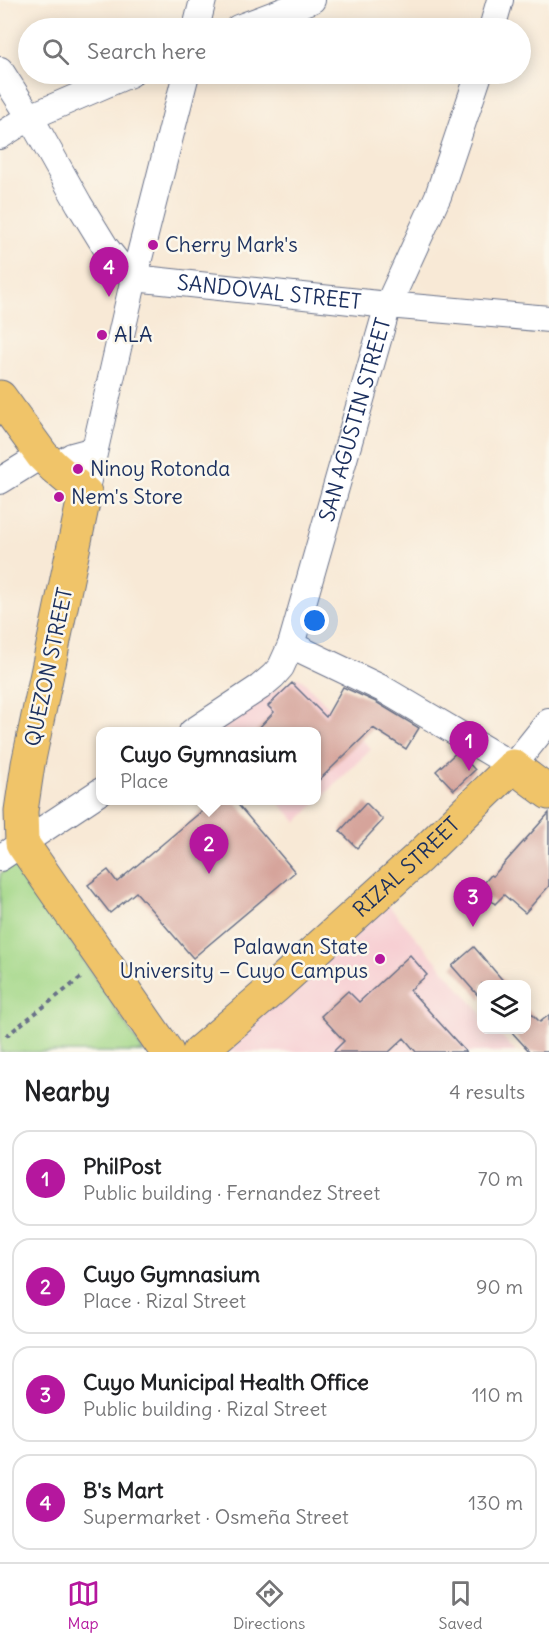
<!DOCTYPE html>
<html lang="en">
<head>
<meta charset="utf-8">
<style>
  :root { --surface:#fff; --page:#f2f2f2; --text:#202124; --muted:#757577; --line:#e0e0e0; --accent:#b5179e }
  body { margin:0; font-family:Delius,sans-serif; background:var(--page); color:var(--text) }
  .controls { position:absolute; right:18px; bottom:18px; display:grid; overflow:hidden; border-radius:12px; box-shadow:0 3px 15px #0003 }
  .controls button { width:54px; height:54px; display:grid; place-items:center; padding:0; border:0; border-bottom:2px solid var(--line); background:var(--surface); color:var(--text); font:30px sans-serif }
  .you { position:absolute; left:315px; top:621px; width:21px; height:21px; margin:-15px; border:4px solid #fff; border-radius:50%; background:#1a73e8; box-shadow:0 0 0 9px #1a73e833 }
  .badge { display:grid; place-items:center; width:39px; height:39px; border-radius:50%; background:var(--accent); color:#fff; font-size:20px; font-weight:700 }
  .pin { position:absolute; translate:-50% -50px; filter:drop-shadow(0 2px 3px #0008) }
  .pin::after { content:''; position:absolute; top:32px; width:21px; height:18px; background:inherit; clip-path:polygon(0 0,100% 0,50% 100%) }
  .popup { position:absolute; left:96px; top:727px; width:225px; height:78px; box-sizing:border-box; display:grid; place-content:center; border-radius:12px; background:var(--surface); filter:drop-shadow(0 2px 4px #0005); font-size:20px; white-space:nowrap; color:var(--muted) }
  .popup b { font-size:22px; color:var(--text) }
  .popup::after { content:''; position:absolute; left:50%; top:100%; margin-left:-12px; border:12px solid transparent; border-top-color:var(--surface) }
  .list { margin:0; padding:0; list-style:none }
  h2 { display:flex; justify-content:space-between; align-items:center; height:78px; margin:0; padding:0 24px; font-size:26px }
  h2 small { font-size:20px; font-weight:400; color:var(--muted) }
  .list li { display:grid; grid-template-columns:39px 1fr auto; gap:18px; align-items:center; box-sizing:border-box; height:96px; margin:0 12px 12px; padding:0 12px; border:2px solid var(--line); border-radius:18px }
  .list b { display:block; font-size:22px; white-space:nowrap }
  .list p { margin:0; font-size:20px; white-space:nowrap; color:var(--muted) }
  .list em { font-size:20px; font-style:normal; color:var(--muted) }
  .icon { flex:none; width:33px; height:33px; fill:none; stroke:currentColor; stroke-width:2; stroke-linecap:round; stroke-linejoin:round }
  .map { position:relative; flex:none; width:549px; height:1052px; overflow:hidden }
  .search { position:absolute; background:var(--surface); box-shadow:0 3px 15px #0003; left:18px; right:18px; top:18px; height:66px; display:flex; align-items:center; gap:15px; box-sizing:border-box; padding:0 21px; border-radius:33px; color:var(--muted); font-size:22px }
  .sheet { height:510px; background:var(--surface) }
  nav { display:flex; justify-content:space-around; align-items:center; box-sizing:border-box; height:84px; border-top:2px solid var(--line); background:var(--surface); font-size:16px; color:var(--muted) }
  nav a { display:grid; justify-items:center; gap:3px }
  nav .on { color:var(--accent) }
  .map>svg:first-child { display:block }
  .built { fill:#f7cfd3 }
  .green { fill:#a3d787; stroke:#5f8372; stroke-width:1.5 }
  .building { fill:#d6a49b }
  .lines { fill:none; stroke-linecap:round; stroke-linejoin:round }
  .minor-casing { stroke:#687088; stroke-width:28 }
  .major-casing { stroke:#687088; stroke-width:35 }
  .path { stroke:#687088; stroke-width:4; stroke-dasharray:4.5 4.5; stroke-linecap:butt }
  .minor { stroke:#fff; stroke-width:26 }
  .major { stroke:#f0c469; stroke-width:33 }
  .poi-dot { fill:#b5179e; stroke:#fbf7ec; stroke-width:2 }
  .labels { text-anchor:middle; stroke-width:5; stroke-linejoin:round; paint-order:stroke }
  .poi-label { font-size:21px; fill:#1b2f5e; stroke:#fbf7ec; text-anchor:start }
  .street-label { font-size:21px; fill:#1b2f5e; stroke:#fbf7ec }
</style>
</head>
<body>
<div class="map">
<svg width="549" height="1052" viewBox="0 0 549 1052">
  <rect width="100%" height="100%" fill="#fbf7ec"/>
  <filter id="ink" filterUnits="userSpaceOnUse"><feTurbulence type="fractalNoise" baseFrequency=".0167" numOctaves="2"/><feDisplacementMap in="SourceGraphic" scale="12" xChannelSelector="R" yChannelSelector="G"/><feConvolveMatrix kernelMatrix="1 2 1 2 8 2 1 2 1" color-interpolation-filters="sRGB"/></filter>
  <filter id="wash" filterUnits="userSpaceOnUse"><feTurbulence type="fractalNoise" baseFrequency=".008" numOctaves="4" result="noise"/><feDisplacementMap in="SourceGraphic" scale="24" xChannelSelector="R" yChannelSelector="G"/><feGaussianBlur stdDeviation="1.35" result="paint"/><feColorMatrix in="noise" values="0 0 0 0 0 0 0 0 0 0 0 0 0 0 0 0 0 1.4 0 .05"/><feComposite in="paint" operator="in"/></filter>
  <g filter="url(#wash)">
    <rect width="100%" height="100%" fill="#f8e9d6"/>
    <path class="built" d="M299,677L371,749L297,822L277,801L317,800V732H215L263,697Z
      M388,905L481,1013L482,1030H496L516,1052H218Z"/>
    <path class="green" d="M18,861L144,1052H0V874Z"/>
    <g id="blocks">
      <path class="building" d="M292,683L326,717L343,687L376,702L419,728L406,749L373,728L317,782V732H255L274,712L268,706Z
        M458,751L475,770L454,790L436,771Z
        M214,801H235L295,872L193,958L136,892L110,913L88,885L108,870L117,882Z
        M366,803L383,820L357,848L340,831Z
        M549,813V886L525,913L504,895L495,904L479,889L491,875L493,876Z
        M474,947L506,984H482V1000L452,966Z
        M410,955L427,975L410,990L466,1052H416L404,1038L389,1052H333L344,1041L321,1016L348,991L359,1002Z
        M526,1008L540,1022L549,1015V1052H530L509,1029H526Z"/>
    </g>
  </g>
  <g filter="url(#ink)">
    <use href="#blocks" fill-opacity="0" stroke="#687088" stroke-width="1.5"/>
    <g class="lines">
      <defs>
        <g id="minor">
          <path d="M196,28L203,0"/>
          <path d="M238,28L312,0"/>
          <path d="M492,28L500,0"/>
          <path d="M0,70L30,117L79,204L106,248L117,262L134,278"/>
          <path d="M0,136L30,117L130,74"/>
          <path id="s1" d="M134,278L388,305L549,319"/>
          <path d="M54,467L72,456L94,450"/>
          <path d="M0,481L42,455"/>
          <path d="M85,493L134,278L186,74"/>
          <path d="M291,645L383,689L513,766L549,721"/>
          <path id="s2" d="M192,732L260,687L273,676L281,667L291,645L388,305L438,196L479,74"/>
          <path d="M0,858L101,791"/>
        </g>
        <g id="major">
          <path d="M0,397L42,455L54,467L85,493L28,764L21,811L22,843L167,1052"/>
          <path id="s3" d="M199,1052L275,987L419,857L513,766L549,793"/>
        </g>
      </defs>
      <use href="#minor" class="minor-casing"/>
      <use href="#major" class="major-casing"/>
      <path class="path" d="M6,1036L83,976"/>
      <use href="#minor" class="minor"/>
      <use href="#major" class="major"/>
    </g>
  </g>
  <g class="poi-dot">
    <circle cx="153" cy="245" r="6"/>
    <circle cx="102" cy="335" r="6"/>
    <circle cx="78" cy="469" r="6"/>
    <circle cx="59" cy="497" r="6"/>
    <circle cx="380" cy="959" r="6"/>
  </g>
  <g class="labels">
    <g class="poi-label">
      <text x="165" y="252">Cherry Mark's</text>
      <text x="114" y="342">ALA</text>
      <text x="90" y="476">Ninoy Rotonda</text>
      <text x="71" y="504">Nem's Store</text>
      <text x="368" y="954" text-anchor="end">Palawan State<tspan x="368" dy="24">University – Cuyo Campus</tspan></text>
    </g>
    <g class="street-label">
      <text dy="7" stroke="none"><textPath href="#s1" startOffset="136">SANDOVAL STREET</textPath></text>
      <text dy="7" stroke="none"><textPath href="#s2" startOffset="369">SAN AGUSTIN STREET</textPath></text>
      <text transform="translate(49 667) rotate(-78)" y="7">QUEZON STREET</text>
      <text dy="7" stroke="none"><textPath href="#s3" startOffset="278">RIZAL STREET</textPath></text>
    </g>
  </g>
</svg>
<div class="controls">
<button><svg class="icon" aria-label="layers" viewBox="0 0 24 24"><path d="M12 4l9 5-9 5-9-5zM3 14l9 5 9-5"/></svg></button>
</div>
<div class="you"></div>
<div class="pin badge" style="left:469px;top:771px">1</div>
<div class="pin badge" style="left:209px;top:874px">2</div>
<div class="popup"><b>Cuyo Gymnasium</b>Place</div>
<div class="pin badge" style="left:473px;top:927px">3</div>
<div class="pin badge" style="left:109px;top:297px">4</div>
<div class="search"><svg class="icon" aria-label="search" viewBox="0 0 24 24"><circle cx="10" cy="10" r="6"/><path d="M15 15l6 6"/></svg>Search here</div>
</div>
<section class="sheet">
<h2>Nearby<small>4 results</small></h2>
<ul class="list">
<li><span class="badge">1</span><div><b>PhilPost</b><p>Public building · Fernandez Street</p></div><em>70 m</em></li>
<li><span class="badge">2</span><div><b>Cuyo Gymnasium</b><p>Place · Rizal Street</p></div><em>90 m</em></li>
<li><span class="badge">3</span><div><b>Cuyo Municipal Health Office</b><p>Public building · Rizal Street</p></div><em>110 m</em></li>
<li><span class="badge">4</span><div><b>B's Mart</b><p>Supermarket · Osmeña Street</p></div><em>130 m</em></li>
</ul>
</section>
<nav>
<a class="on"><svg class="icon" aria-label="map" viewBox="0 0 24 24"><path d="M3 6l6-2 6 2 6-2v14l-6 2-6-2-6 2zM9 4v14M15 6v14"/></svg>Map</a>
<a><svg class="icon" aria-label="directions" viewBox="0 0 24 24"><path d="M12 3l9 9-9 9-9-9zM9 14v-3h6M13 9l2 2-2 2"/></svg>Directions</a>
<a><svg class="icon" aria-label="saved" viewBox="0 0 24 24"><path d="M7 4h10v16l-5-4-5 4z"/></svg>Saved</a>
</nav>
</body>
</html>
